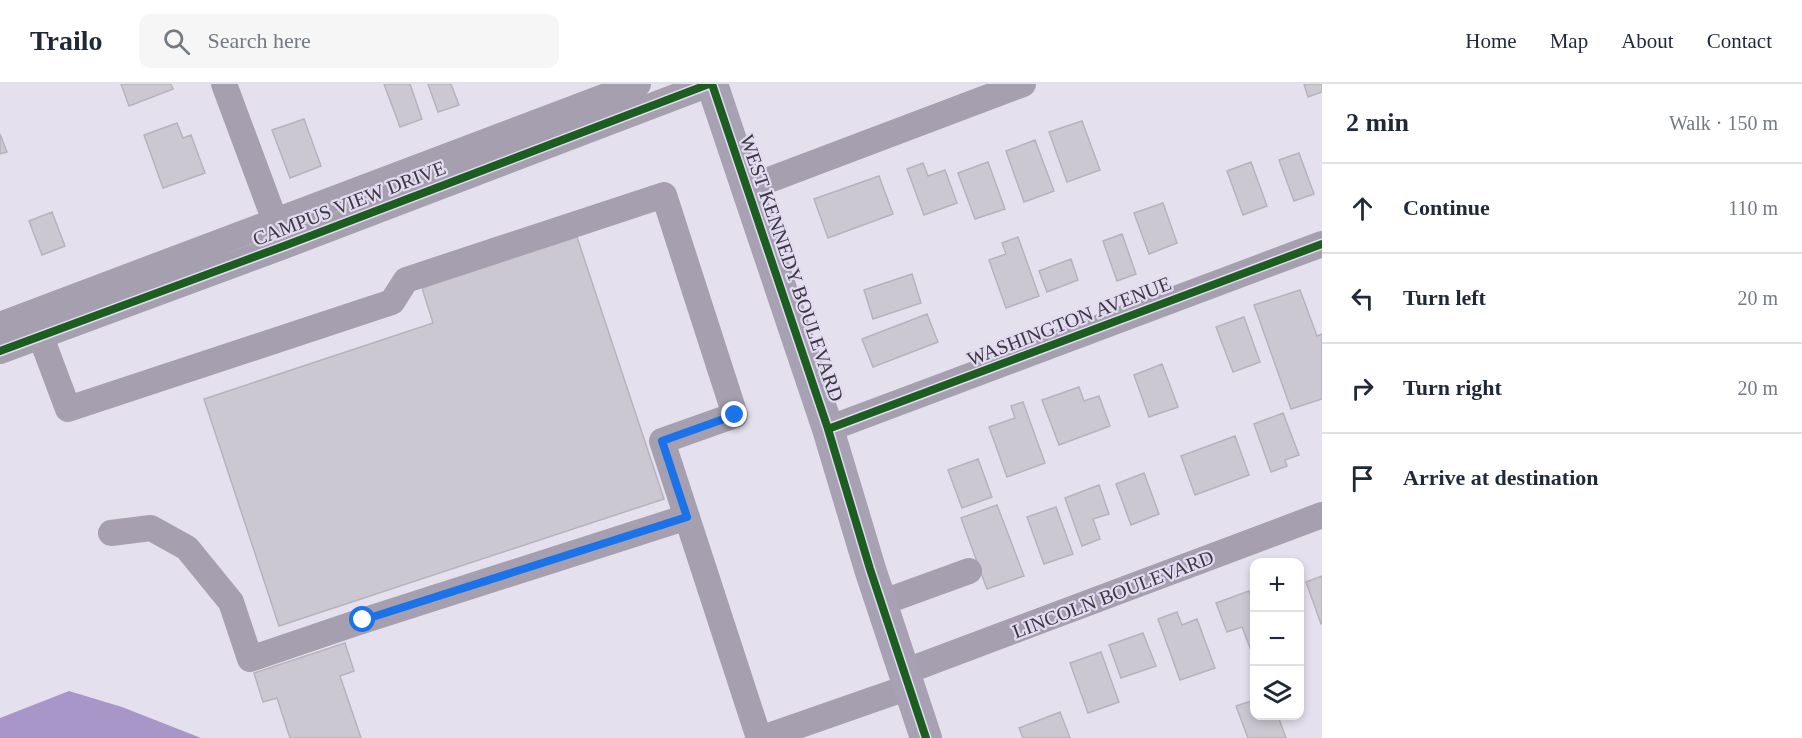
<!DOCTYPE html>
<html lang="en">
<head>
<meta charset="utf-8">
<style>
  :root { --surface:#fff; --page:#f6f6f7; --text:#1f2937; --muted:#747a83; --line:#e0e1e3 }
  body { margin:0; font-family:Georgia,serif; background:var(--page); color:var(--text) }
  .controls { position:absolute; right:18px; bottom:18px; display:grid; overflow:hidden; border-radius:12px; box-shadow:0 3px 9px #0003 }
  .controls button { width:54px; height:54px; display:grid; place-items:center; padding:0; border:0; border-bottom:2px solid var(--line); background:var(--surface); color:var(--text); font:30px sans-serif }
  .stop { position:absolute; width:18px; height:18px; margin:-14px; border:4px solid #1a73e8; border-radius:50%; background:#fff }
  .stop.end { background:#1a73e8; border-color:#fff; box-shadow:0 2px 6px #0008 }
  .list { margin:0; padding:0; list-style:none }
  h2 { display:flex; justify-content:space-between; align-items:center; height:78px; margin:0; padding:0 24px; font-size:26px }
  h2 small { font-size:20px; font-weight:400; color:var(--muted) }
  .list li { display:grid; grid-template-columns:39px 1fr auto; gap:18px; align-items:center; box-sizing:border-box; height:90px; padding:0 24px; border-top:2px solid var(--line) }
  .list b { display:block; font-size:22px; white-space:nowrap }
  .list em { font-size:20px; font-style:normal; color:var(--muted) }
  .icon { flex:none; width:33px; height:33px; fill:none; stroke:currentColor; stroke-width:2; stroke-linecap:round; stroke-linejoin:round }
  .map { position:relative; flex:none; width:1322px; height:654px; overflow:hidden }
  header { display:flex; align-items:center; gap:36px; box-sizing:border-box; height:84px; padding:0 30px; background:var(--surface); border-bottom:2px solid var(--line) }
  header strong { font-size:28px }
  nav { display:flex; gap:33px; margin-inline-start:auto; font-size:21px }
  .search { width:420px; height:54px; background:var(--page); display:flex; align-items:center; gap:15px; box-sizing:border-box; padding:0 21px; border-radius:12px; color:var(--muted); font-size:22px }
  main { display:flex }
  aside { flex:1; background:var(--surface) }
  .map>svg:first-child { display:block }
  .water { fill:#a996c9 }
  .building { fill:#ccc8d2; stroke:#b6b3bd; stroke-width:1.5 }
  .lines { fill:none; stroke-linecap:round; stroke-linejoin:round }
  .minor { stroke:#a59fb0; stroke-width:26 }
  .major { stroke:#a8a0b3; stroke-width:32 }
  .cycleway-casing { stroke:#e3dbf2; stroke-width:11 }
  .cycleway { stroke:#1b5e20; stroke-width:8 }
  .route { stroke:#1a73e8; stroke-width:8 }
  .labels { text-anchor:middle; stroke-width:4.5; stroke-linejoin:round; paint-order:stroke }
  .street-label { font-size:20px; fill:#3b3841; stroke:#e3dbf2 }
</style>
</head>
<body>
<header>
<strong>Trailo</strong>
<div class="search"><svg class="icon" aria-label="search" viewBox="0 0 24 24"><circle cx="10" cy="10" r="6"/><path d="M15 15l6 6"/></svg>Search here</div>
<nav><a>Home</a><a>Map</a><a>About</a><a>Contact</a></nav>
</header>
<main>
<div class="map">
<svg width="1322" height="654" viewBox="0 0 1322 654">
  <rect width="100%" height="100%" fill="#e4e0ed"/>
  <path class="water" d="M69,607L122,623L201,654H0V634Z"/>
  <path class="building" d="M121,0H171L173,5L129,22Z
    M384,0H410L422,35L400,43Z
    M428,0H451L459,21L438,28Z
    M1304,0H1322V8L1308,13Z
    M304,35L321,82L290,94L272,46Z
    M1082,37L1100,86L1067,98L1049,48Z
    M177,39L183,54L191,51L205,89L163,104L144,51Z
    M0,50L7,68L0,70Z
    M1035,56L1054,107L1024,118L1006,67Z
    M1299,69L1314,110L1294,117L1279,76Z
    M988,78L1005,125L975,135L958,89Z
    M1251,78L1267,122L1243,131L1227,87Z
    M923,79L928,92L945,86L957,119L924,131L907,85Z
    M879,92L893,130L828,154L814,115Z
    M1163,119L1177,159L1149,170L1134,129Z
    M52,128L65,162L42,171L29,137Z
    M1122,150L1136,190L1117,197L1103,157Z
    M577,153L664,415L279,542L204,315L433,239L422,204Z
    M1018,153L1039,212L1006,224L989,176L1006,170L1002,159Z
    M1071,175L1078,196L1047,208L1039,187Z
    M912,190L921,219L873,235L864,206Z
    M1300,206L1317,252L1322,250V315L1291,325L1254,221Z
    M927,230L938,258L873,283L862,255Z
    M1244,233L1260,278L1233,288L1216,243Z
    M1162,280L1178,323L1149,333L1134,291Z
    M1079,303L1084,317L1099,312L1110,342L1059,361L1042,316Z
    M1023,318L1045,379L1007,393L989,343L1015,334L1011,322Z
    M1283,329L1299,371L1285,376L1287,382L1271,388L1254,340Z
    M1235,352L1249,391L1195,411L1181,372Z
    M978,375L992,413L962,424L948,386Z
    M1144,389L1159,430L1131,441L1116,400Z
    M1099,401L1109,430L1093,435L1100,455L1082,462L1065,414Z
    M997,421L1024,492L987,505L961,434Z
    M1056,423L1073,470L1044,480L1027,433Z
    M1322,492V539L1321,540L1306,498Z
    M1249,507L1254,519V568L1252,569L1242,543L1227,548L1216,519Z
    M1177,528L1182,541L1197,535L1215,584L1180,596L1158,535Z
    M1143,549L1156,582L1121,594L1109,561Z
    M345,559L354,587L340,592L361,654H290L277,614L263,618L254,589Z
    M1101,568L1119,618L1088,629L1070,579Z
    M1254,616V632H1278L1286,654H1248L1236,622Z
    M1060,628L1070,654H1023L1019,644Z"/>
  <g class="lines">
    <path class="minor" d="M224,0L281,153
      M748,104L1023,0
      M32,229L68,325L392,218L406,196L664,111L735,331L662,357L759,654
      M0,241L638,0
      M0,267L284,162L709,0
      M828,345L1322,160
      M111,449L151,444L187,464L231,518L250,575L356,539L687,433
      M881,519L969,487
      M904,588L1322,431
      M763,654L909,603"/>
    <path class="major" d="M712,0L828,345L870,485L926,654"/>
    <defs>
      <path id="cycleway" d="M712,0L828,345L870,485L926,654
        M0,267L284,162L709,0
        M828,345L1322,160"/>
    </defs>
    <use href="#cycleway" class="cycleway-casing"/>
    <use href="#cycleway" class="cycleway"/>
  </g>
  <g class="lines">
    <path class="route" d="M363,536L687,433L662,357L735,331"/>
  </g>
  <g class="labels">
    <g class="street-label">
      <text transform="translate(349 119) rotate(-21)" y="7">CAMPUS VIEW DRIVE</text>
      <text transform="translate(792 184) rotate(71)" y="7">WEST KENNEDY BOULEVARD</text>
      <text transform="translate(1069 237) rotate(-21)" y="7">WASHINGTON AVENUE</text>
      <text transform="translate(1113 510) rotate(-21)" y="7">LINCOLN BOULEVARD</text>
    </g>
  </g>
</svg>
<div class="controls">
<button>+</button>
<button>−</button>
<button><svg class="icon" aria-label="layers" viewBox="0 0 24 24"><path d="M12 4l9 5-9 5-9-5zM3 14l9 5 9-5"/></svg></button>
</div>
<div class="stop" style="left:363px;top:536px"></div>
<div class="stop end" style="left:735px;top:331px"></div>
</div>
<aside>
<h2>2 min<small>Walk · 150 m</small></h2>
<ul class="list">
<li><svg class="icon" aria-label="ahead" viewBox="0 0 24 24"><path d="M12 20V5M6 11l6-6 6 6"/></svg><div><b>Continue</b></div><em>110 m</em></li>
<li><svg class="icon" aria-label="left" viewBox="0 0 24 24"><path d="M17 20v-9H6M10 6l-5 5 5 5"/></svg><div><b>Turn left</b></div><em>20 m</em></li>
<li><svg class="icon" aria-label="right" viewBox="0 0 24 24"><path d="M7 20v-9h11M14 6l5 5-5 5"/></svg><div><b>Turn right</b></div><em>20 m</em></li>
<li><svg class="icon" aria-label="arrive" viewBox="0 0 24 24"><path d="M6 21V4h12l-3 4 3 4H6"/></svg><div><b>Arrive at destination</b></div></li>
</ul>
</aside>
</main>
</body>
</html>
